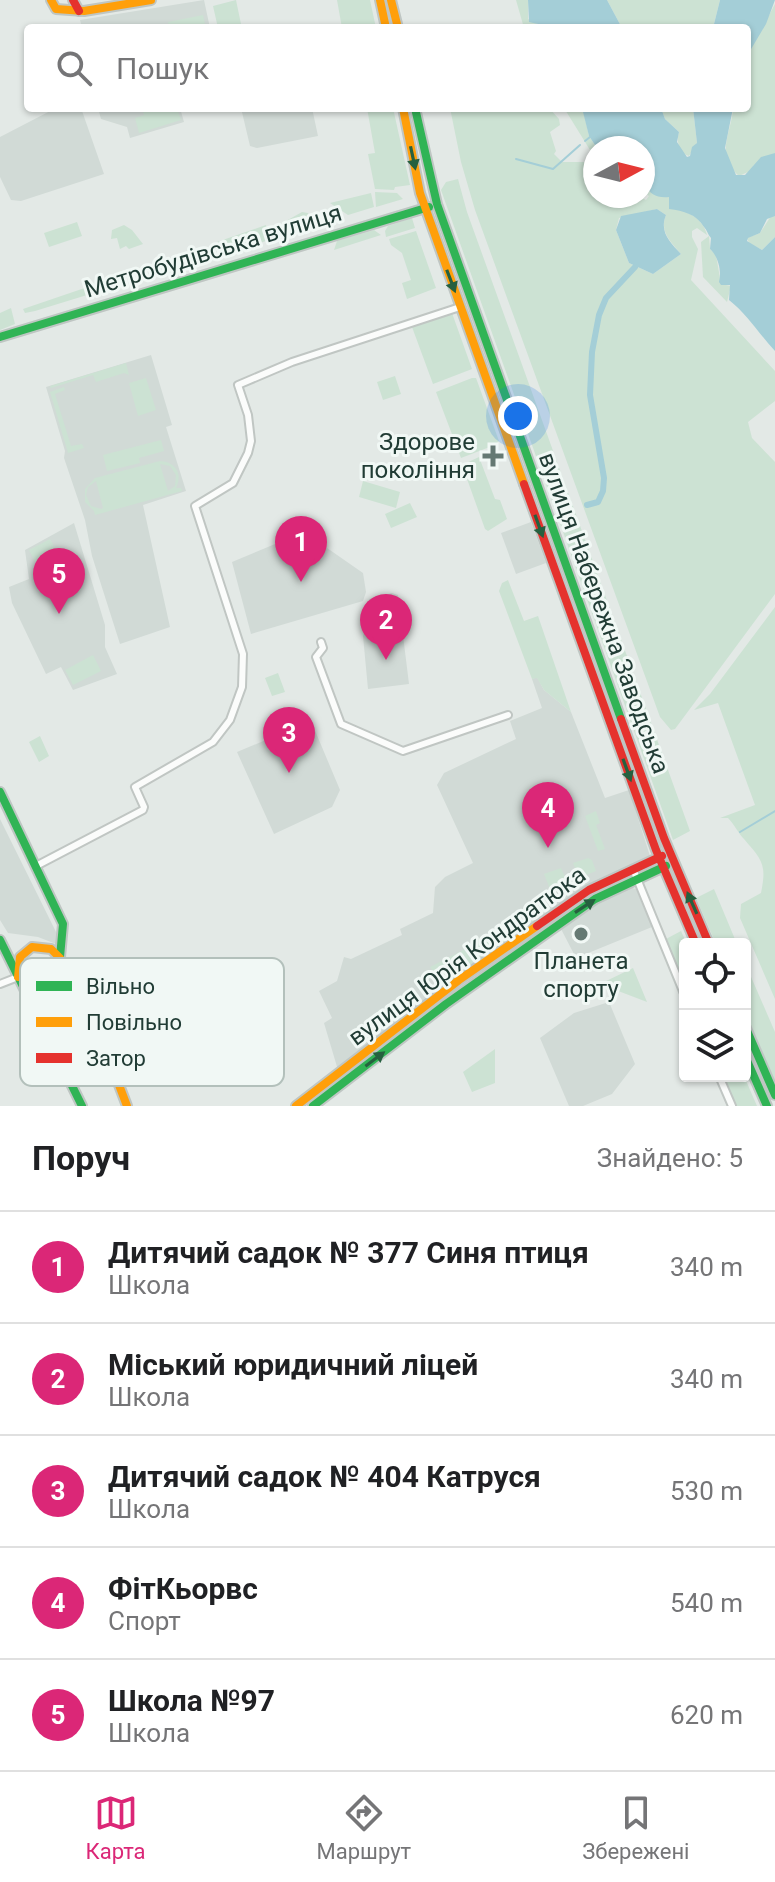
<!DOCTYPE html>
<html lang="uk">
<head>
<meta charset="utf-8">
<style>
  :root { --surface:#fff; --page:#f6f6f6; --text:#202124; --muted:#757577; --line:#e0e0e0; --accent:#db2777 }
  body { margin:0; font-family:Roboto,sans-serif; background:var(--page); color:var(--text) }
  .controls { position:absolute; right:24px; bottom:24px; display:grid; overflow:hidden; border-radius:8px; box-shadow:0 2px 6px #0004 }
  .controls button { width:72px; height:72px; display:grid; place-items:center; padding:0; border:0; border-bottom:2px solid var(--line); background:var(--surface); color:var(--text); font:40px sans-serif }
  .compass { position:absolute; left:583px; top:136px; width:72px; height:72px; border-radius:50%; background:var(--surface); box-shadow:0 2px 6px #0004; rotate:83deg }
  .you { position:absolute; left:518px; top:416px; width:28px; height:28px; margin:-20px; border:6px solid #fff; border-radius:50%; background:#1a73e8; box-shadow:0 0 0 12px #1a73e833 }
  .badge { display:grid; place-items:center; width:52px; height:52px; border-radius:50%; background:var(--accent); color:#fff; font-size:26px; font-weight:700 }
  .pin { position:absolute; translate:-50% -66px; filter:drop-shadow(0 2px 4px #0008) }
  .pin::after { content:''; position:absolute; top:42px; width:28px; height:24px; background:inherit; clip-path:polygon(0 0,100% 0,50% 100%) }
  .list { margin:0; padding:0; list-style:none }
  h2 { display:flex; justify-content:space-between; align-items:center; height:104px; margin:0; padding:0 32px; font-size:34px }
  h2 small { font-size:26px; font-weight:400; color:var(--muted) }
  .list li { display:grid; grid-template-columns:52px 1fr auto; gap:24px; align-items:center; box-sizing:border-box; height:112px; padding:0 32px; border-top:2px solid var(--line) }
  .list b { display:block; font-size:30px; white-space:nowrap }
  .list p { margin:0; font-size:26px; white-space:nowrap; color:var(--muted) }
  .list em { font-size:26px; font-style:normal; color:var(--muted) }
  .icon { flex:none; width:44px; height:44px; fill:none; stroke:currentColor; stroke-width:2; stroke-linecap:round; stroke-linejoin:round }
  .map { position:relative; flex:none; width:775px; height:1106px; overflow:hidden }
  .search { position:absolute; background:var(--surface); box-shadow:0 2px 6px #0004; left:24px; right:24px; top:24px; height:88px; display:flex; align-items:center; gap:20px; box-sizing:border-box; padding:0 28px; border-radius:8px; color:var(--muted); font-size:30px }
  .sheet { height:664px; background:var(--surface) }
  nav { display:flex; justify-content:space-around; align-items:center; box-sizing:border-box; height:112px; border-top:2px solid var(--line); background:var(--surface); font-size:22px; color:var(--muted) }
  nav a { display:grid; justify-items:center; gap:4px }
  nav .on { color:var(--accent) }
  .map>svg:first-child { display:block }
  .built { fill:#d1dad6 }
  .green { fill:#cce2d3; fill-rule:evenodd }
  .water { fill:#a4ced7 }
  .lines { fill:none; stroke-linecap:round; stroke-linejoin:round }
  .stream { stroke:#a4ced7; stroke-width:2 }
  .canal { stroke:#a4ced7; stroke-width:6 }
  .street-casing { stroke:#c0c6c3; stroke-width:10 }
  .fast-casing { stroke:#bfc6c3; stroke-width:12 }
  .slow-casing { stroke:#bfc6c3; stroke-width:12 }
  .jam-casing { stroke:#bfc6c3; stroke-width:12 }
  .street { stroke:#fbfcfb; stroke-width:6 }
  .fast { stroke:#30b455; stroke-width:8 }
  .slow { stroke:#ff9f0a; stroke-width:8 }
  .jam { stroke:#e5322d; stroke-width:8 }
  .oneway { fill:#26603f }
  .poi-dot { fill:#657973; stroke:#f1f8f5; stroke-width:3 }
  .labels { text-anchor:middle; stroke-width:6; stroke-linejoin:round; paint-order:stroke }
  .street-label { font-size:24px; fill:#213c35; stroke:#f1f8f5 }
  .poi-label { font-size:24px; fill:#213c35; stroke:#f1f8f5; text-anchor:end }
  .key { fill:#f1f8f5; stroke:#b3c0bb; stroke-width:2 }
  .key-label { font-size:22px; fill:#213c35 }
</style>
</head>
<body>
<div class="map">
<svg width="775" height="1106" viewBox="0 0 775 1106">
  <rect width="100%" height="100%" fill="#e3e9e6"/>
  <path class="built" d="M204,0L210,28H82L80,20Z
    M56,108H81L104,174L21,201L11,200L0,177V137Z
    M98,108H180L184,122L130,138L127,127L101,119Z
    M241,108H312L318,136L257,148L250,146Z
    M151,355L172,425L166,427L186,491L143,505L170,627L120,644L92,556L85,520L64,458L65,451L46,387Z
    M531,522L546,563L516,574L501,533Z
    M74,523L105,625V647L117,674L73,690L61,667L46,674L12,603L9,587L29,579L25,550Z
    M304,532L363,573L366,592L363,601L251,634L232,562Z
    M392,593L398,595L409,684L368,689L363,636L368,621L369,599Z
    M537,677L544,690L571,712L605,798L629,790L650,856L588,888L464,971L461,977L338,1070L324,1023L332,1018L319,991L337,981L344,957L351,959L402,935L400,929L433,913L435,887L445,877L473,863L437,785L444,773L516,739L510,721L542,708L532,679Z
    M311,721L340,790L332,807L274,834L237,752Z
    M0,819L59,938L56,944L38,937L8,933L0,920Z
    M629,887L636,889L652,927L576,958L560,927L597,902Z
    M609,1002L635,1064L612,1094L583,1106H569L540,1038L574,1013Z"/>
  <path class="green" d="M236,0L241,24L218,28L213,6Z
    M337,0H370L376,28H342Z
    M516,0H528V19L538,24V28H524Z
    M607,0H720L713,28H622Z
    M775,4V153L754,165L750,171L739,176C714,155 732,132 733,108H747V56Z
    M203,15L206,28H169L168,22Z
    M142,108H177L181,120L139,133L135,118L144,115Z
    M367,108H393L410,185L395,187L394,190L375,189L368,154L375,153Z
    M450,108H549L559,119L560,125L550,132L556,151L554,154L562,162H584L595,169V196H639L646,200L649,196L643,192V182L649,191L669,197V208C686,210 703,217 707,235L697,228L692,231V237L698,249L691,280L775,371V401L748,422L752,438L775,462V594L675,729L671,730L660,717L475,210L461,162ZM657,209L666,215C659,232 671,242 681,254L653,274L629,263L616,230L619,218Z
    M564,108L583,109L589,136L597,148L595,158Z
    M661,108H693L697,143L689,156C679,153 676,141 679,132L665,119Z
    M458,179L467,212L690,831L673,840L441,190L446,182Z
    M375,192L397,193L403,199L376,207Z
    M371,193L374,207L348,215L330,203Z
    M302,212L308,213L311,227H302L286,221Z
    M771,216H775V237L762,250L749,243L747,238L760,233Z
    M412,218L415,228L386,237L385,231L388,226Z
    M77,222L82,236L49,247L44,233Z
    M124,225L132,230L143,244L129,249L126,246L120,249L117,238L111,239L112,230Z
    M266,225L269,240L231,252L217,242Z
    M374,230L381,235L334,250L337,241Z
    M416,231L436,288L407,299L402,283L411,280L402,253L391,245L389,239Z
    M709,236L710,249L716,255L721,284L731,286L727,302L703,277L701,242Z
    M117,277L109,287L100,291L35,311L25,313L23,309Z
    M11,308L15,324L0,330V313Z
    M452,313L472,369L433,384L412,327Z
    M126,363L129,375L124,373L96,382L93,375L51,388L50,386Z
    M395,376L401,394L383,400L377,382Z
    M146,378L156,410L138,416L129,383Z
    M472,378H476L499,441L495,445L461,458L436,392Z
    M64,387L65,390L55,394L71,446L82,444L84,448L68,453L50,392Z
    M161,440L164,451L139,458L140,463L107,471L103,455Z
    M479,457L495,499L500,500L507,519L488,531L485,529L462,465Z
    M160,461C176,462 183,474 176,488H181L182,491L95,515L94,511L85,502V489L95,478ZM160,464L170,466L176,475L175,486L168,491ZM96,481L103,508L101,509L91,506L86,495L88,487Z
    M363,481L400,492L396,508L359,497Z
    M410,503L417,517L391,528L385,514Z
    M50,539L57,551L35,562L29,550Z
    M508,580L524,621L538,616L571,712L544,690L537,678L532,679L499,591L502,583Z
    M775,607V999L740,918L741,904L761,893C767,864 762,860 744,839C738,833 735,825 728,818H720L755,805L718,703L694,710L710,694Z
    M93,655L101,671L73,685L65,670Z
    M278,673L285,692L272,696L265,678Z
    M40,736L49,756L39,762L29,742Z
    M596,811L600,823L596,825L605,849L598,851L585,816Z
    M588,858L592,860L596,871L579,878L573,863Z
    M561,868L567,882L550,889L544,874Z
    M714,889L737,944H716L696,898Z
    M537,910L540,919L521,933L517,923Z
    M512,925L517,936L478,959L473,948L474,942Z
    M681,931L687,944L685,985L666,939Z
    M469,947L476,960L444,987L430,967Z
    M745,963L775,1032V1081L745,1012Z
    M633,968L647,1002L600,984Z
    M495,1049V1083L472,1092L463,1072Z
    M722,1076H744L757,1106H735Z"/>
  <path class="water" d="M528,0H607L622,28H538V24L529,22Z
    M720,0H775L766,24L747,56V28H713Z
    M582,108H661L665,119L679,132L677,142L687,157L690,156L692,147L697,143L693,108H733L725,148L736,175H745L761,157L775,153V216L767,219L760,233L748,238L747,241L762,250L775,237V351C759,334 747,314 729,300L730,285H721L719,282C722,271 718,256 710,249L711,238C708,235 707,230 704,227C696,214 684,211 669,209V197C639,200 643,169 643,148H597L589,136Z
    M657,209L666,215C659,232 670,242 681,254L653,274L629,263L616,230L621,216Z"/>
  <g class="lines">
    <path class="stream" d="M585,141L590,137
      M516,159L553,169L580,145
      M740,832L775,811"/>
    <path class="canal" d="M587,505L598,502L603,491L604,478L590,395L592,352L599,315L606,298L635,267"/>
    <defs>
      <path id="street" d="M321,642L323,648L316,657L341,724L403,751L508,715
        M36,866L143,810L144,807L135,787L213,742L230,720L242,687L243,654L195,506L233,483L248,453L251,441L248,415L238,385L292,362L460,307
        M633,869L685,996
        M0,984L18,977
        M719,1076L732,1106"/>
      <path id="fast" d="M415,108L437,204L621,719
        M0,337L429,207
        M0,792L63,924L60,957
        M0,940L82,1106
        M745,1026L775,1095
        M745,1056L767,1106
        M313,1106L446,1004L595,899L666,866"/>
      <path id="slow" d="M51,0L56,9L84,11L151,0
        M380,0L386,28
        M391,0L398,28
        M403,108L420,193L524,484
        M18,977L20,957L32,947L51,949L60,958L108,1056L127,1106
        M296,1106L459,980L537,926"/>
      <path id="jam" d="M73,0L79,11
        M524,484L656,850L696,944
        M621,719L664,838L709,944
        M537,926L589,890L662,856"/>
    </defs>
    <use href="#street" class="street-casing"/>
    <use href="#fast" class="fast-casing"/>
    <use href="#slow" class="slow-casing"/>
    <use href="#jam" class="jam-casing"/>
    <use href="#street" class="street"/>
    <use href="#fast" class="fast"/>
    <use href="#slow" class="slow"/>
    <use href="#jam" class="jam"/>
  </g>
  <defs><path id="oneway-solid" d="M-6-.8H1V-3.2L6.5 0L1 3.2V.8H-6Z" transform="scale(2)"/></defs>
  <g class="oneway">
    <use href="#oneway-solid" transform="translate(413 158) rotate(78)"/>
    <use href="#oneway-solid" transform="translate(451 281) rotate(69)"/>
    <use href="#oneway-solid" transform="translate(539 526) rotate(70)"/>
    <use href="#oneway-solid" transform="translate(627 770) rotate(70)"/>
    <use href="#oneway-solid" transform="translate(692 903) rotate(-114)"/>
    <use href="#oneway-solid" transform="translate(585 906) rotate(-33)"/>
    <use href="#oneway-solid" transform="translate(375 1059) rotate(-37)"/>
  </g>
  <g class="poi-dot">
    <path d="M489 444h8v8h8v8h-8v8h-8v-8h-8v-8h8z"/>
    <circle cx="581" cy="934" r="8"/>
  </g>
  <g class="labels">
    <g class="street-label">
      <text transform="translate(213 251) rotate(-17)" y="8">Метробудівська вулиця</text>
      <text transform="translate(604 613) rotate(70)" y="8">вулиця Набережна Заводська</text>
      <text transform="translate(467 956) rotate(-36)" y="8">вулиця Юрія Кондратюка</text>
    </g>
    <g class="poi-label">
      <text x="475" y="450">Здорове<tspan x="475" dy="28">покоління</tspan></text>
      <text x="581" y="969" text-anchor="middle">Планета<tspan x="581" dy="28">спорту</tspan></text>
    </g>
  </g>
  <rect x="20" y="958" width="264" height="128" rx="12" class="key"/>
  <rect x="36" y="981" width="36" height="10" fill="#30b455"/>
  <rect x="36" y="1017" width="36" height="10" fill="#ff9f0a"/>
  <rect x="36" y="1053" width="36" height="10" fill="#e5322d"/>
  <g class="key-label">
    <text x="86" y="994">Вільно</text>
    <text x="86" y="1030">Повільно</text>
    <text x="86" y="1066">Затор</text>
  </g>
</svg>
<div class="controls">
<button><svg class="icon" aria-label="locate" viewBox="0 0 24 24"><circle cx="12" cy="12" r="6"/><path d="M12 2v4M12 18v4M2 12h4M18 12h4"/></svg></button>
<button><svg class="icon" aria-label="layers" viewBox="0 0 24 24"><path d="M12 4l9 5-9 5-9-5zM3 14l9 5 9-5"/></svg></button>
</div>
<svg class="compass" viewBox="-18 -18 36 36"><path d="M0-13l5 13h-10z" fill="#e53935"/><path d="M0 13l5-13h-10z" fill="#757577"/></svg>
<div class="you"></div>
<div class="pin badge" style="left:301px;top:582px">1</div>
<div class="pin badge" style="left:386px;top:660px">2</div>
<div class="pin badge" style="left:289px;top:773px">3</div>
<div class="pin badge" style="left:548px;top:848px">4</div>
<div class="pin badge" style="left:59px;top:614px">5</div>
<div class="search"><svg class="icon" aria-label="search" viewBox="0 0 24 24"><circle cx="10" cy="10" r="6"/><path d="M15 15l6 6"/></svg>Пошук</div>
</div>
<section class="sheet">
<h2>Поруч<small>Знайдено: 5</small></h2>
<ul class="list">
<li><span class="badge">1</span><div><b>Дитячий садок № 377 Синя птиця</b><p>Школа</p></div><em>340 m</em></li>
<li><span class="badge">2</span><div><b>Міський юридичний ліцей</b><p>Школа</p></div><em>340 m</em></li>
<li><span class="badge">3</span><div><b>Дитячий садок № 404 Катруся</b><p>Школа</p></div><em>530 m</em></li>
<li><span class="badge">4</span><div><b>ФiтКьорвс</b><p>Спорт</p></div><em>540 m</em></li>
<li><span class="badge">5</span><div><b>Школа №97</b><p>Школа</p></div><em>620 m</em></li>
</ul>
</section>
<nav>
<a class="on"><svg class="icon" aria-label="map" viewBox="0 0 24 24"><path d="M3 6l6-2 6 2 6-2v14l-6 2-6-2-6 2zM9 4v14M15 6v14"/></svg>Карта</a>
<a><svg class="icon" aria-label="directions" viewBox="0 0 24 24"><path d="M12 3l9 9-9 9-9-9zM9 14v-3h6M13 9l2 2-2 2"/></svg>Маршрут</a>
<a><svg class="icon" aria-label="saved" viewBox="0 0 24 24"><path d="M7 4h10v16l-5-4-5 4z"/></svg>Збережені</a>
</nav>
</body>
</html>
